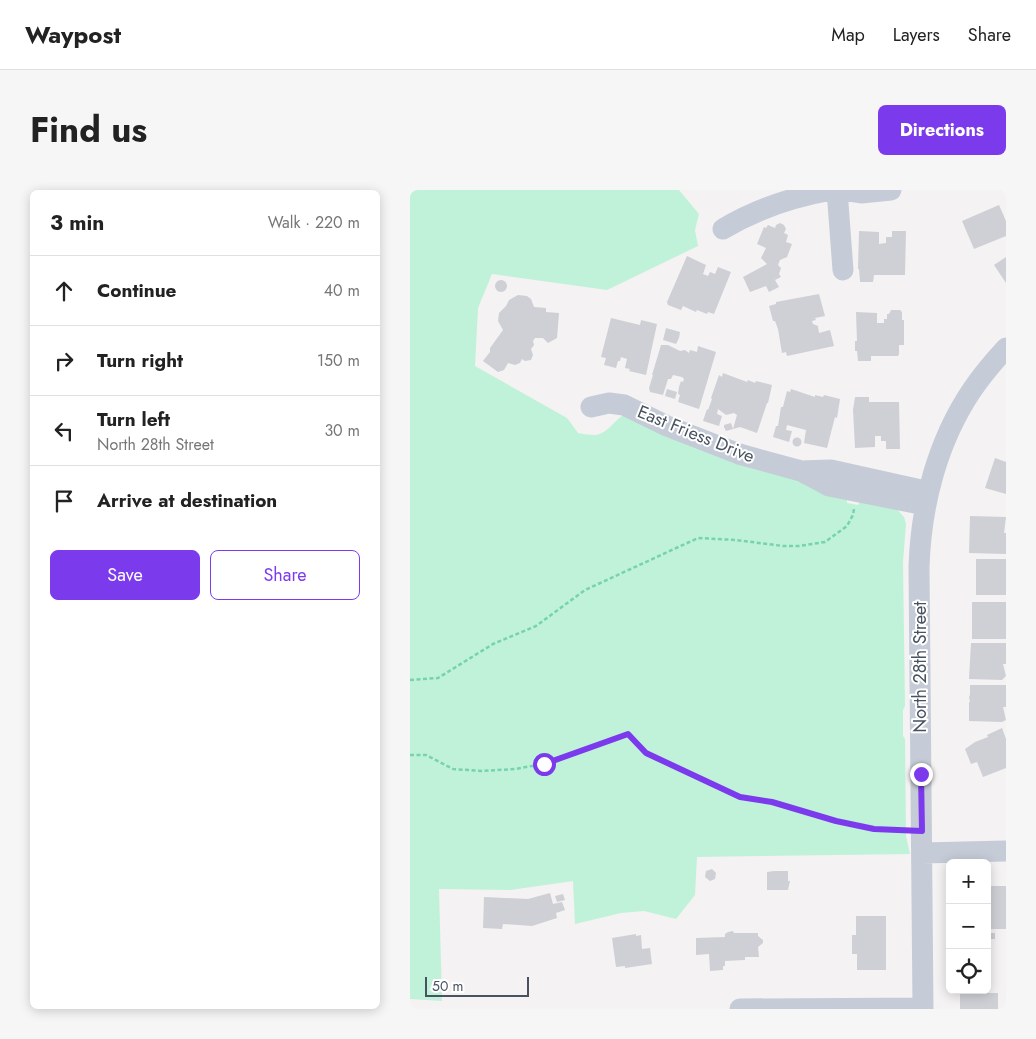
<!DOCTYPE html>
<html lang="en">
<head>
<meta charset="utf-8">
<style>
  :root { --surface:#fff; --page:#f6f6f6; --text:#222; --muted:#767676; --line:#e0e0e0; --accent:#7c3aed }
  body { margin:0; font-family:Jost,sans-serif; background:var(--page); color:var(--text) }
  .controls { position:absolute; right:15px; bottom:15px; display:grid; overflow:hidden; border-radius:8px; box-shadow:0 2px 12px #0003 }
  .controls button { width:45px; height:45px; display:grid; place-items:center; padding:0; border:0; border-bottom:1px solid var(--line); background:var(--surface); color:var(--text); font:25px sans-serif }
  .scale { position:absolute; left:15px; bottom:12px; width:104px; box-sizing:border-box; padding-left:5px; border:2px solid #485260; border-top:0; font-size:14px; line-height:18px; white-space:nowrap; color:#485260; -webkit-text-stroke:4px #fff; paint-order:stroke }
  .stop { position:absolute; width:15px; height:15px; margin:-11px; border:4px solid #7c3aed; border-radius:50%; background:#fff }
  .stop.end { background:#7c3aed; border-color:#fff; box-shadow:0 1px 5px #0008 }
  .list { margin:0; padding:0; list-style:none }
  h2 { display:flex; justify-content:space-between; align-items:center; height:65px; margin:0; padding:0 20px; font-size:21px }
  h2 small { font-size:16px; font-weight:400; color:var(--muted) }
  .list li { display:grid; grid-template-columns:32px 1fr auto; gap:15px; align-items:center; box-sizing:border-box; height:70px; padding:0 20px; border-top:1px solid var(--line) }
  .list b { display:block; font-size:19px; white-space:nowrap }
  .list p { margin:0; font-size:16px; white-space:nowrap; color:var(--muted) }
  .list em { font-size:16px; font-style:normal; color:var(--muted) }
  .actions { display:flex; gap:10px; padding:15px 20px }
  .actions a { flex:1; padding:11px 0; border:1px solid var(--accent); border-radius:8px; text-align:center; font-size:18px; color:var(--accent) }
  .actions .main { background:var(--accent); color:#fff }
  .icon { flex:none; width:28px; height:28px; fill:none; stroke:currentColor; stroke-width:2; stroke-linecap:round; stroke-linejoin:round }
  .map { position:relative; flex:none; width:596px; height:819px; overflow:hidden; border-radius:8px }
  header { display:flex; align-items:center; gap:30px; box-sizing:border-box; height:70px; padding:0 25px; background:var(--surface); border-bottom:1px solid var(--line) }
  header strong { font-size:24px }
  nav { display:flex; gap:28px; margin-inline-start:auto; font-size:18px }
  .intro { display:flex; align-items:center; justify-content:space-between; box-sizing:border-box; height:120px; padding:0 30px }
  h1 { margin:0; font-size:35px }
  .button { padding:12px 22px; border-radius:8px; background:var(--accent); color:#fff; font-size:18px; font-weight:700 }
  main { display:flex; gap:30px; padding:0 30px }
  aside { flex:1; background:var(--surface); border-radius:8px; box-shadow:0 2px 12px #0003 }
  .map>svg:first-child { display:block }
  .green { fill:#c0f2d9 }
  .building { fill:#ced0d6 }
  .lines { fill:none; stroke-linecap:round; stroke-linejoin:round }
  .path { stroke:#76d2af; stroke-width:2.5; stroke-dasharray:4 2.5; stroke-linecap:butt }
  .minor { stroke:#c5ccd7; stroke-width:21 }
  .route { stroke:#7c3aed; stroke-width:6 }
  .labels { text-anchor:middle; stroke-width:4; stroke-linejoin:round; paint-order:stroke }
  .street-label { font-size:18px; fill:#485260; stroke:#fff }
</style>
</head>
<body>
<header>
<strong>Waypost</strong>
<nav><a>Map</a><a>Layers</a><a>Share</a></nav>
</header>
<div class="intro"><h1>Find us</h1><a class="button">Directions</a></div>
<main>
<aside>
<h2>3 min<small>Walk · 220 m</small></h2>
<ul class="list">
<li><svg class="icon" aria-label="ahead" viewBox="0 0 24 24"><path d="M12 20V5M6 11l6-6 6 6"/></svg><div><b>Continue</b></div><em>40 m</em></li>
<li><svg class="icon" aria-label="right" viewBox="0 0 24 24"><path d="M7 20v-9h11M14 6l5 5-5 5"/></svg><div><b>Turn right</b></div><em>150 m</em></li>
<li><svg class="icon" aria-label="left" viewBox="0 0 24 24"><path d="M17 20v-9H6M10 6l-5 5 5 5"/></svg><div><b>Turn left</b><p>North 28th Street</p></div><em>30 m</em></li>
<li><svg class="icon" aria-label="arrive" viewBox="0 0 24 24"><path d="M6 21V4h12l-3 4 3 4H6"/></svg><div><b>Arrive at destination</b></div></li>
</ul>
<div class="actions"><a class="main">Save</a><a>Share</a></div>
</aside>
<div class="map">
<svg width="596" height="819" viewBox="0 0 596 819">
  <rect width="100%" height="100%" fill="#f4f2f2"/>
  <path class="green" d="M0,0H269L289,24L285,40L288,56L197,100L82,84L68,118L65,176L157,228L168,243C174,244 180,245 185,245C198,244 205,229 215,224L437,309V313L448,315L450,311L485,317L494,327L496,334L493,372L495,516L493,520V546L495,549L496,646L500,664L287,667L285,705L266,729L234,721L211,723L165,734L163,691L100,700L29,699L32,811L0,809Z"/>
  <path class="building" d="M589,15L596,31V46L564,59L552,31Z
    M370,33L374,35L376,39L374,43L378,45L376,52L382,54L377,67L370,70L368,75L371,78L369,84L371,87L365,90L369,97L359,102L356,96L340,102L333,87L357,74L351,68L356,58L347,54L354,37L356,38L358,35L365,38L366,35Z
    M449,41L469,42V54L476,53V47H482V41H496L495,85H464L463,92H450L449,79H448Z
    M277,66L296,75L293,84L298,86L300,82L305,84L308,77L321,82L304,124L298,122L297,124L287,120L286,122L273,116L271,120L258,115L257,112Z
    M596,67V93L584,75Z
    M85 96a6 6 0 1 1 12 0a6 6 0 1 1-12 0Z
    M409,104L415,126L405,128L406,130L402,131L403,134L408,136L409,143L420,140L424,156L377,166L376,162L372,163L368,139L365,131H363L359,116L366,114V112Z
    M108,105L117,106L121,109L124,117L136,118V122L149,123L147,148L138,153L133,148H125L123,151L124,155L121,159L123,165L121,170L115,171L112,169L110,173L105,175L98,173L94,180L88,182L73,171L80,162V158L93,140L88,131L89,123L96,116L99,110Z
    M481,120H490L492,122V130H494V155H489V164L488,166H461V171H448L447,161H445V151H447L446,122L467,123V133H474V129H477V124H479Z
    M201,128L230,135L231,130L247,134L236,185L219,181L220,179L215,178L217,169L211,167L210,171H208L206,178L194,175L196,168L191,167Z
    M256,138L270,142L269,148L266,154L253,150Z
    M251,155H258L270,161L275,160L279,163L280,160L287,162L288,156L306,162L289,219L268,212L270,205L268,204L269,197L271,191L273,192L274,189L272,187L263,185L261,189H258L253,205L240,202L239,198L243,185H242Z
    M313,183L337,192L338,190L345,193L346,191L362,195L358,213H357L347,243L330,237L316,241L314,237V235L321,233L323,239L327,225L324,223L316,225L308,219L307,224L312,226L309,236L293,231L297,219L298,220L302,209L301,208L309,185L312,187Z
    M257,199L267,202L265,209L255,206Z
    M381,199L405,207V205L413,207L414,205L430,209L427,228L425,227L417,258L394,253L396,240L377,235L376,240L382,241L379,252L363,247L366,236H368L371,217H373L377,201L380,202Z
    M445,207H459V212H489L490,259H476V251H471V246H465V257L445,258L443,220Z
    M382.5 252a4.5 4.5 0 1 1 9 0a4.5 4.5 0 1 1-9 0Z
    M585,268L596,272V304L575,298Z
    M560,326L596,327L594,343H596V364L559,363Z
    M566,369H596V405H566Z
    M562,412H596V449H562Z
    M561,453H596V474H593L596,486L592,490L559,489Z
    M560,495H596V517H593L596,530L592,532L559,531V512H560L559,507L560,505Z
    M592,538L596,549V578L573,587L567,572L561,574L555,559L565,552L578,547L577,545Z
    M302,679L306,683L305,689L300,691L295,687L296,681Z
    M364,681H378V691H380L378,700H357V682Z
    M577,696H596V739H577Z
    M140,703L143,714L152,712L155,720L146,723L147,728L122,736L93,734L92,739L73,738L74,707L118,709Z
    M153,704L155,710L147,712L145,706Z
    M446,726H476V780H447V764H442V745H446Z
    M323,741L324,743H348V746L353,750V753L348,757L349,767H335V770L315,771V776H313V780L300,781L299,764L286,765V748L315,747V744L318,742Z
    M577,743H585V749H577Z
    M226,744V746L231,745L232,759L240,758L242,774L215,778V776L206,777L202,748Z
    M577,760H580V772H581V794H577Z
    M550,803H588V819H550Z"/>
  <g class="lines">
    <path class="path" d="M0,490L28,488L83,454L126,436L175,400L288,348L326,350L373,356H389L415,352L437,336L443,325L444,319
      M0,565H16L43,579L72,581L105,579L133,574L218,544L236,563L330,607L362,612L426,631L464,639L495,641"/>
    <path class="minor" d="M427,0L433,80
      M432,0L451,3L481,0
      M313,39C348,18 382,7 422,0
      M181,217L199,213L214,215L257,236L329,264L391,281L419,296L515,315
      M391,281L421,280L511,300
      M512,663L596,661
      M330,819L513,818
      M513,819L509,377C511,315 527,252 562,200C572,185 584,171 596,158"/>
  </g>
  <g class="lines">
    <path class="route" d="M134,574L218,544L236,563L330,607L362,612L426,631L464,639L512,641L511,584"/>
  </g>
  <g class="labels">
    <g class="street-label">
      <text transform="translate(286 244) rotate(22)" y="6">East Friess Drive</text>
      <text transform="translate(510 477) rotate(-90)" y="6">North 28th Street</text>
    </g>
  </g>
</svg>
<div class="controls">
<button>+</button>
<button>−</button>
<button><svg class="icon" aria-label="locate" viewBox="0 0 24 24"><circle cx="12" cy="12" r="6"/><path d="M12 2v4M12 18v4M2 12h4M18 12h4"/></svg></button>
</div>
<div class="scale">50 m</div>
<div class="stop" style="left:134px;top:574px"></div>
<div class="stop end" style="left:511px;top:584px"></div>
</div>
</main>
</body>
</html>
